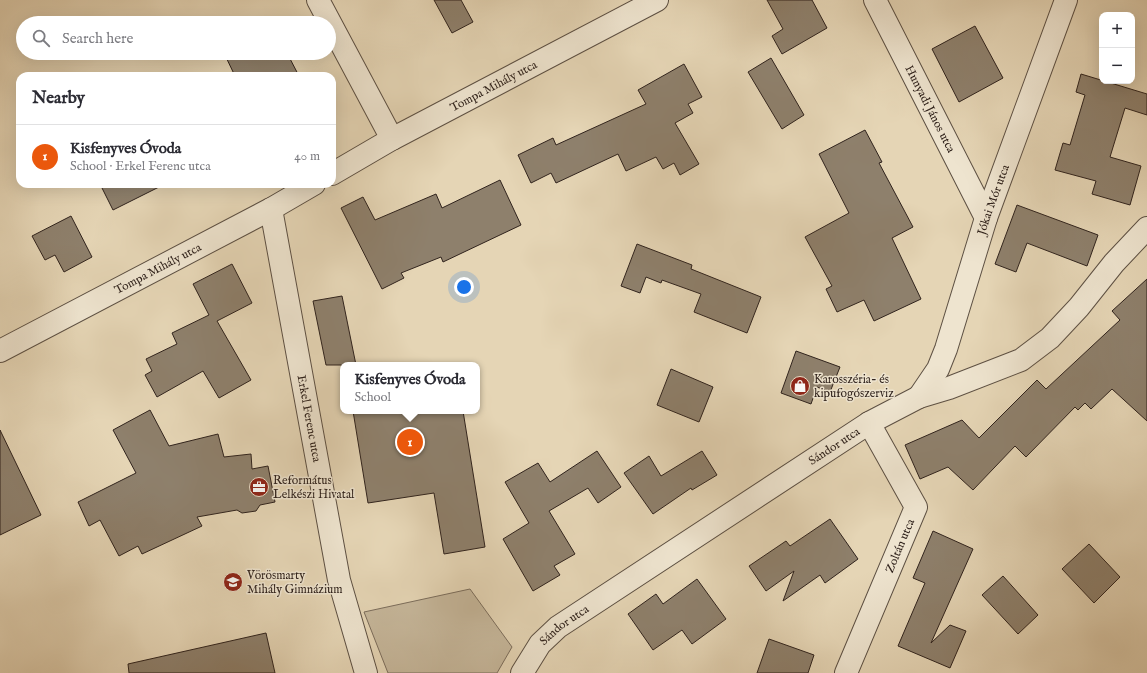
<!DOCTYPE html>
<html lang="en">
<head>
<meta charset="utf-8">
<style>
  :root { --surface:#fff; --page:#f2f2f3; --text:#2b2b33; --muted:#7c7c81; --line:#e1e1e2; --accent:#ea580c }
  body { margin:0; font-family:"IM FELL English",serif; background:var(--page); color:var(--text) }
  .controls { position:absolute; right:12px; top:12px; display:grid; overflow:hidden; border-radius:8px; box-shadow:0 4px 16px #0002 }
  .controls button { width:36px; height:36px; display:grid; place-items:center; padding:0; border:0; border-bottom:1px solid var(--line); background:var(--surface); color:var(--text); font:20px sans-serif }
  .you { position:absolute; left:464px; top:287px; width:14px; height:14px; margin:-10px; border:3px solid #fff; border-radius:50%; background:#1a73e8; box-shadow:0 0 0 6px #1a73e833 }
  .badge { display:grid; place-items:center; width:26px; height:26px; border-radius:50%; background:var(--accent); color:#fff; font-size:13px; font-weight:700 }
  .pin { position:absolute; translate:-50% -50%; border:2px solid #fff; box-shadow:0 1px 4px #0006 }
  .popup { position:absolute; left:340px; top:362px; width:140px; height:52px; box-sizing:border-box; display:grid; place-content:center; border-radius:8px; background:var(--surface); filter:drop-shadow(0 1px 3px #0005); font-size:13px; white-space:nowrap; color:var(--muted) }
  .popup b { font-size:15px; color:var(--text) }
  .popup::after { content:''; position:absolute; left:50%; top:100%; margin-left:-8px; border:8px solid transparent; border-top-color:var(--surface) }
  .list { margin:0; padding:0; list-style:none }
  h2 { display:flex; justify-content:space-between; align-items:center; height:52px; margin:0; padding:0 16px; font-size:17px }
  h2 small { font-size:13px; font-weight:400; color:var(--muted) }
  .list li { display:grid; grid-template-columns:26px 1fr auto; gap:12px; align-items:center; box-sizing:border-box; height:64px; padding:0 16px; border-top:1px solid var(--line) }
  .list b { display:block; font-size:15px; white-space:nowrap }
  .list p { margin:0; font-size:13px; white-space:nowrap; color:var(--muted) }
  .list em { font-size:13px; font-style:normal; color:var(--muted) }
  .icon { flex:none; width:22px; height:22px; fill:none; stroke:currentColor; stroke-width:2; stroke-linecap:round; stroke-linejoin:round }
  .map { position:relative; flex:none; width:1147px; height:673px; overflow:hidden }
  .search { position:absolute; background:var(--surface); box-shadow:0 4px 16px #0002; left:16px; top:16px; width:320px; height:44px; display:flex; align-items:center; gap:10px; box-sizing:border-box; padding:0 14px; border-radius:22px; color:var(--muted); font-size:15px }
  .panel { position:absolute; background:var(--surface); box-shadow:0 4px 16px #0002; left:16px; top:72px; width:320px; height:116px; border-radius:12px }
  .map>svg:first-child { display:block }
  .green { fill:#c6b79b; stroke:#7b6d5c }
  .building { fill:#8e806c; stroke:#30231d }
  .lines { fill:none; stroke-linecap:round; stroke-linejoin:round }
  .minor-casing { stroke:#5d5043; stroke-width:24 }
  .minor { stroke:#eee4cf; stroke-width:22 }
  .labels { text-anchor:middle; stroke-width:3; stroke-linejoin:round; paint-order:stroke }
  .street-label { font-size:12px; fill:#30231d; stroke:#eee4cf }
  .poi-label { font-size:12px; fill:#30231d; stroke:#eee4cf; text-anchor:start }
</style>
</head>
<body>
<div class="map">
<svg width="1147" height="673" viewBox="0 0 1147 673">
  <rect width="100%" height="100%" fill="#e5d5b5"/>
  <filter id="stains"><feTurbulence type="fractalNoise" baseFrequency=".005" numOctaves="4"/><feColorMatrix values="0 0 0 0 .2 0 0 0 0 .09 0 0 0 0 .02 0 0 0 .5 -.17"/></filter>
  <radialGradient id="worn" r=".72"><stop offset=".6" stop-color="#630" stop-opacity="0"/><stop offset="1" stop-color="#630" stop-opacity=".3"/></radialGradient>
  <path class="green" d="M470,589L512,647L497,673H388L364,612Z"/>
  <path class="building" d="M434,0H461L473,22L452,33Z
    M767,0H812L827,28L782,54L772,36L783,29Z
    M975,26L1003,78L959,102L932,49Z
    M224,53H287L299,76H235Z
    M771,58L804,115L782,129L748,72Z
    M684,64L702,97L688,104L693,113L675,123L699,164L680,175L674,163L663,169L656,157L626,171L618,154L556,183L551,173L531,183L518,155L553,138L556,145L646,104L638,90Z
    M1081,74L1147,94V115L1125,108L1110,157L1141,166L1130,205L1092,194L1096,181L1055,170L1063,143L1070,145L1085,95L1076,92Z
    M865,130L882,162L879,163L913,227L892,238L921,299L874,321L864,300L837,312L826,289L832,286L805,237L849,213L819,154Z
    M500,180L521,225L443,262L441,257L401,273L404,278L382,289L341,208L363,197L375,220L436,194L442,208Z
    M100,184H165L113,210Z
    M1017,205L1098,235L1087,266L1027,243L1016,272L995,264Z
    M71,216L92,257L64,272L55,255L45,260L32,236Z
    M637,244L692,265L691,269L761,297L747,333L694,312L701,294L662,280L661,283L646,277L640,293L621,286Z
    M232,264L252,303L217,321L251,380L219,398L203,371L157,397L145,375L152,371L146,359L177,344L172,333L209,315L193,284Z
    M1147,279V421L1112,389L1091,409L1085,403L1078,410L1075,407L1026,457L1015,446L973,490L948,467L920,479L905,445L962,420L979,438L1037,380L1046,389L1120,320L1112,311Z
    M342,296L356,365H326L313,301Z
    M796,351L840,367L830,392L817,387L811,404L781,393Z
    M671,369L713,387L699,422L657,405Z
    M150,410L169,446L218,434L224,457L251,454L252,469L268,466L275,502L260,505L256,511L242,513L237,510L197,517L202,526L142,554L138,546L119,556L100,520L89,526L78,502L136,473L113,430Z
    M353,411H463L485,547L444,554L434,493L368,503Z
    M0,430L41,515L0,535Z
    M597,451L621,487L598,503L588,488L549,511L575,554L554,566L560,575L533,591L503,539L529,523L505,482L538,463L550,482Z
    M702,451L717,475L692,490L691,488L653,514L624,473L649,456L661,476Z
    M830,519L858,559L825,583L820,575L783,601L794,571L766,591L749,566L786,541L790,546Z
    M933,531L973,549L931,643L950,625L966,631L950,668L898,646L925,583L913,578Z
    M1089,544L1120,577L1094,603L1062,569Z
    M1003,576L1038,615L1018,634L982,595Z
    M697,579L726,619L692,644L682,630L653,650L628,614L656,594L663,604Z
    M266,633L275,673H129L128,664Z
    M769,639L814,655L808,673H757Z"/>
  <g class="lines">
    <defs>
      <g id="minor">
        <path d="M318,0L392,139"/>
        <path id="s1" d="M875,0L986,218"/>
        <path id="s2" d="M332,174L392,139L657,0"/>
        <path id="s3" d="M271,209L339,580L366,673"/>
        <path id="s4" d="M0,351L271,209L314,184"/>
        <path id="s5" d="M919,397L938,369L946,349L986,218L1066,0"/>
        <path id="s6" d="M522,673L540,644L558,627L869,423L919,397L949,388L1021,360L1050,338L1079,307L1114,263L1147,228"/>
        <path id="s7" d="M846,673L916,507L869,423"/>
      </g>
    </defs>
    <use href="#minor" class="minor-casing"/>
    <use href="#minor" class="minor"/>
  </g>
  <defs>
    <symbol id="shop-disc" viewBox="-11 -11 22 22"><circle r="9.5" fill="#8f2418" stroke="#eee4cf"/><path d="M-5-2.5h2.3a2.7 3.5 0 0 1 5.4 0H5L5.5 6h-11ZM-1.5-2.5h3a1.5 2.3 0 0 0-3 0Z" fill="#fff"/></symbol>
    <symbol id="office-disc" viewBox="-11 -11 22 22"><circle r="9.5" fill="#8f2418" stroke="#eee4cf"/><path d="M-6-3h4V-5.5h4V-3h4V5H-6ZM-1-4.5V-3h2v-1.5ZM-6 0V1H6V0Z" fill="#fff"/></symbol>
    <symbol id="school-disc" viewBox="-11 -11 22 22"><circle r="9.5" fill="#8f2418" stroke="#eee4cf"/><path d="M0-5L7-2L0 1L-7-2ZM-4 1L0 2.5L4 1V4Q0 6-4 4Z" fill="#fff"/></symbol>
  </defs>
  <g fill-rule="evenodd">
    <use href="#shop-disc" x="789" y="375" width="22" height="22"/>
    <use href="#office-disc" x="248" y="476" width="22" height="22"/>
    <use href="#school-disc" x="222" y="571" width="22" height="22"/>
  </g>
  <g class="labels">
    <g class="street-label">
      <text dy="4" stroke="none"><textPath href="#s2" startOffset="184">Tompa Mihály utca</textPath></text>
      <text dy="4" stroke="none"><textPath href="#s1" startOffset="122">Hunyadi János utca</textPath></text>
      <text dy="4" stroke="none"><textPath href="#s5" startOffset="212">Jókai Mór utca</textPath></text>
      <text dy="4" stroke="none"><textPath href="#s4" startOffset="178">Tompa Mihály utca</textPath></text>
      <text dy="4" stroke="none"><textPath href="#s3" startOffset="213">Erkel Ferenc utca</textPath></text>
      <text dy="4" stroke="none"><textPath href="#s6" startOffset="389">Sándor utca</textPath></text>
      <text dy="4" stroke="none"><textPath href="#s7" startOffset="138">Zoltán utca</textPath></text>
      <text dy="4" stroke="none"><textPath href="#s6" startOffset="65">Sándor utca</textPath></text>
    </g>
    <g class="poi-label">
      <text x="814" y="383">Karosszéria- és<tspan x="814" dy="14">kipufogószerviz</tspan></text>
      <text x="273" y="484">Református<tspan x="273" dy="14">Lelkészi Hivatal</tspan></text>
      <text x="247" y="579">Vörösmarty<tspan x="247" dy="14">Mihály Gimnázium</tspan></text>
    </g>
  </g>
  <rect width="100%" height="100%" filter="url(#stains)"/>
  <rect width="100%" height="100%" fill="url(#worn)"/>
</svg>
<div class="controls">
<button>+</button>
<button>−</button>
</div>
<div class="you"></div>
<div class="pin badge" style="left:410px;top:442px">1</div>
<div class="popup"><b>Kisfenyves Óvoda</b>School</div>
<div class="search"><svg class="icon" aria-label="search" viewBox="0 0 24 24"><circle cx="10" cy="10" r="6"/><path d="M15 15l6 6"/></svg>Search here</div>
<section class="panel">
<h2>Nearby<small></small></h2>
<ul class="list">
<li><span class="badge">1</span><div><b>Kisfenyves Óvoda</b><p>School · Erkel Ferenc utca</p></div><em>40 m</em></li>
</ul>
</section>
</div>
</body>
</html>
